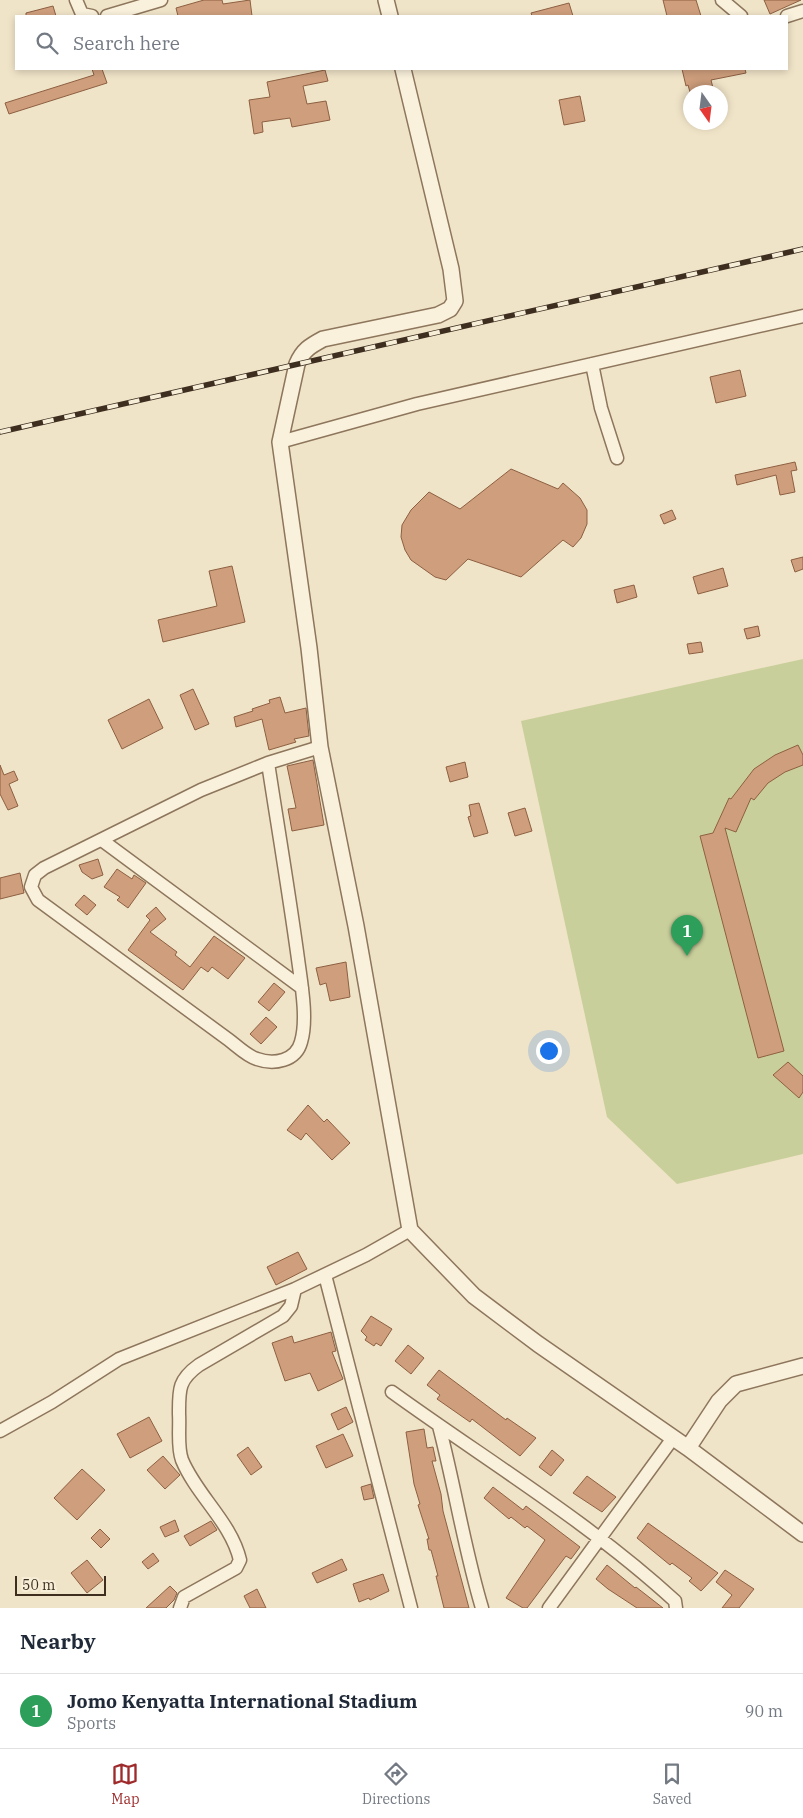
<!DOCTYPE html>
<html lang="en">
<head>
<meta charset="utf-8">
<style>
  :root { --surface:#fff; --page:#f2f2f3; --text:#1f2937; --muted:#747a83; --line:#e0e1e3; --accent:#9e2a2b }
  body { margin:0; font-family:"IBM Plex Serif",serif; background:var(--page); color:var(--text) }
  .compass { position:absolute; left:683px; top:85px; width:45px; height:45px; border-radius:50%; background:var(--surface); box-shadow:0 2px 8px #0003; rotate:166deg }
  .scale { position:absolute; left:15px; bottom:12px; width:91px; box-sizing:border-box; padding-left:5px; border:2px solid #3d2e20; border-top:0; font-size:14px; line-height:18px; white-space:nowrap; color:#3d2e20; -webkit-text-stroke:4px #f7eed8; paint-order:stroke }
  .you { position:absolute; left:548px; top:1050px; width:18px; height:18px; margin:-12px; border:4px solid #fff; border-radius:50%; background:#1a73e8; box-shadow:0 0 0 8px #1a73e833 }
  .badge { display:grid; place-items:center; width:32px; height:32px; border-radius:50%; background:var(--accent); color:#fff; font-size:16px; font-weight:700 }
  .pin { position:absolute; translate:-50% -41px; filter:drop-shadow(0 1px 2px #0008) }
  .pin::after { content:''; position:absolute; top:26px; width:18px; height:15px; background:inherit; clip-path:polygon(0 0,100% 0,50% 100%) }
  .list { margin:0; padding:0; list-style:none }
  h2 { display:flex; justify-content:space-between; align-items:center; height:65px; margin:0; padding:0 20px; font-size:21px }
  h2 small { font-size:16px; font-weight:400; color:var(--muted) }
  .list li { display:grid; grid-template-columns:32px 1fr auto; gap:15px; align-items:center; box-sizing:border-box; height:75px; padding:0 20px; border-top:1px solid var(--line) }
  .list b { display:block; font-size:19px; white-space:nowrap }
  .list p { margin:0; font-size:16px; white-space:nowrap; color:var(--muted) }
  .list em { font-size:16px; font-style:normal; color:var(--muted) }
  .icon { flex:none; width:28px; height:28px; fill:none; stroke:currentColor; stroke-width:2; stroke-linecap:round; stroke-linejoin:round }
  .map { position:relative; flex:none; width:803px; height:1608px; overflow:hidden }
  .search { position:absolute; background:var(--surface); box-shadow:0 2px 8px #0003; left:15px; right:15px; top:15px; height:55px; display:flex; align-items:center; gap:12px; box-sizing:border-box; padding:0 18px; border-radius:0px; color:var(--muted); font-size:19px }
  .sheet { height:140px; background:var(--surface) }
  nav { display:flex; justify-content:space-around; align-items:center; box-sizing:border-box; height:70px; border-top:1px solid var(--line); background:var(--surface); font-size:14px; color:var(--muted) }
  nav a { display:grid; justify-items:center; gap:2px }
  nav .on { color:var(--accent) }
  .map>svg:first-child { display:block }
  .green { fill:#c9cf9b }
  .building { fill:#cf9f7d; stroke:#8d5f41 }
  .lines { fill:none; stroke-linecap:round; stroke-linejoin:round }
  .minor-casing { stroke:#8d765c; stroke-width:15 }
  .tertiary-casing { stroke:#8d765c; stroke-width:18 }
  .minor { stroke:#faf1dc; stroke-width:12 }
  .tertiary { stroke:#faf1dc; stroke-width:15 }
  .rail-casing { stroke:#3d2e20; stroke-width:5.5 }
  .rail { stroke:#f7eed8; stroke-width:4; stroke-dasharray:11; stroke-linecap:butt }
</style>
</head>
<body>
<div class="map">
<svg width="803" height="1608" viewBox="0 0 803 1608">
  <rect width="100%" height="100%" fill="#f0e4c8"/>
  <path class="green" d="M803,659V1154L677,1184L607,1117L521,721Z"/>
  <path class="building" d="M204,0H222L223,4L250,0L252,16H178L176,8Z
    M663,0H696L701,16H667Z
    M764,0H801L770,14Z
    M569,3L573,16H532L531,13Z
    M53,6L56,16H26V13Z
    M92,69H102L107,83L9,114L5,103L94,75Z
    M682,69H745L746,73L711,80L714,92H690L688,85L686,86Z
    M325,70L328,81L303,86L307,104L326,101L330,120L292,127L290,118L262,122L263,132L254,134L249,100L270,97L267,82Z
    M580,96L585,121L564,125L559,100Z
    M740,370L746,396L716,403L710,377Z
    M795,462L797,470L791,471L795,492L780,495L776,475L737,485L735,475Z
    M511,469L558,489L563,483L580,498L587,510V524L581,538L573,547L563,540L521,577L468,559L446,580L435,577L411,560L405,550L401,537L402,525L411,510L429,492L460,509Z
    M672,510L676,519L664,524L660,515Z
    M803,557V569L795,572L791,560Z
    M232,566L245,622L163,642L158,620L217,606L209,571Z
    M723,568L728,586L698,594L693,577Z
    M634,585L637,597L617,603L614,590Z
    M758,626L760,636L747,639L744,629Z
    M701,642L703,652L689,654L687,644Z
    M193,689L209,724L195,730L180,695Z
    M280,697L285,713L306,708L309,736L294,739L296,742L269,750L262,719L236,727L234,717L253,711L252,709L270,703L269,700Z
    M149,699L163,728L122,749L108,720Z
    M798,745L803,755V765L785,772L768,783L754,800L751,798L736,832L725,828L784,1051L758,1058L700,836L713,833L729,798L731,799L754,769L775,755Z
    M313,760L324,825L292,831L288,809L296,808L287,766Z
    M465,762L468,777L450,782L446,767Z
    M0,765L4,775L14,771L18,780L9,784L18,806L8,810L0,794Z
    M479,803L488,833L474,837L468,817L471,816L469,805Z
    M525,808L532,831L515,836L508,813Z
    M98,859L103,875L92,879L82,872L79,865Z
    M117,869L132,879L134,875L146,883L128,908L117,900L120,897L104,887Z
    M20,873L24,893L0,899V878Z
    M84,895L96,905L87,915L75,905Z
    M156,907L166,919L150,932L177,952L175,955L190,967L214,936L245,958L228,979L212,967L208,972L201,967L183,990L128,950L150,920L146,916Z
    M346,962L350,997L330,1001L326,983L320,985L316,968Z
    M274,983L285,992L269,1011L258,1002Z
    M266,1017L277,1027L261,1044L250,1034Z
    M788,1062L803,1076V1092L799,1098L773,1075Z
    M308,1105L324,1122L327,1119L350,1143L332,1160L306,1133L301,1140L287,1130Z
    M298,1252L307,1269L276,1285L267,1267Z
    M371,1316L392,1329L381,1346L376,1343L374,1346L365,1340L367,1337L361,1331Z
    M331,1332L336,1351L332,1352L343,1379L318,1391L310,1373L285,1381L272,1343L292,1336L294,1343Z
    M408,1345L424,1358L411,1374L395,1361Z
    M439,1370L506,1420L507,1418L536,1438L520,1456L472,1419L470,1422L437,1399L440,1395L427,1385Z
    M346,1407L353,1422L338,1430L331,1414Z
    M149,1417L162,1441L130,1458L117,1434Z
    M424,1429L427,1448L433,1447L436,1461H432L441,1494L443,1511L469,1608H444L436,1576H438L431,1550H429L427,1539H429L418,1505L420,1504L414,1484L406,1432Z
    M343,1434L353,1456L326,1468L316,1446Z
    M248,1447L262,1467L251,1475L237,1455Z
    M552,1450L564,1460L551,1476L539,1467Z
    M163,1456L180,1475L165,1489L147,1470Z
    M82,1469L105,1490L77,1520L54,1498Z
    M587,1476L616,1497L602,1512L573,1493Z
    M371,1484L374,1498L364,1500L361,1487Z
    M493,1487L523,1510L526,1506L580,1547L571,1559L566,1556L527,1608H523L506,1598L545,1540L527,1526L525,1528L511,1517L509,1519L484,1498Z
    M175,1520L179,1531L165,1537L160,1527Z
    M211,1521L217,1530L190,1546L184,1536Z
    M648,1523L718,1573L701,1591L689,1581L692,1578L672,1563L670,1565L637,1538Z
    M100,1529L110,1539L101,1548L91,1538Z
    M153,1553L159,1561L148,1569L142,1562Z
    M342,1559L347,1570L317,1583L312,1573Z
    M87,1560L103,1580L87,1593L71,1573Z
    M607,1565L635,1588L636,1587L663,1608H637L608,1589L596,1579Z
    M725,1570L754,1589L739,1608H722L732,1595L716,1582Z
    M383,1574L389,1591L370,1600L369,1598L359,1602L353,1584Z
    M170,1586L177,1593L174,1600L166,1608H146Z
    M257,1589L266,1608H250L244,1596Z"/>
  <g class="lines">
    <defs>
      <path id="minor" d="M76,0L82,14L92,16
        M722,0L741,16
        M107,16L161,0
        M787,16L803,11
        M592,364L601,408L617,458
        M280,442L417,404L803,316
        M268,763C278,828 289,893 298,959C301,982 308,1019 301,1042C296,1061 274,1065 257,1059C247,1056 237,1046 229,1040L38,900L31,887L35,875L44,868L201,790L268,763L320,747
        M103,841L302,988
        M325,1275L411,1608
        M392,1392C486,1460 589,1522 675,1601L676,1608
        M439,1426C455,1487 464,1548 482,1608
        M0,1431L52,1402L119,1359L295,1289L366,1255L410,1230
        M180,1608L184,1597L236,1568L240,1560C231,1522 197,1496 182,1460C177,1447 180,1428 179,1414C179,1390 178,1380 199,1365L283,1316L291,1306L295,1289
        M549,1608L673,1438"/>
      <path id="tertiary" d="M386,0L390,16
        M403,69L451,269L455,301L450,309L438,315L323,339C310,346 303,350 297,364L280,442L309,648L320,747L356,926L410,1230L474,1296L538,1344L688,1448L803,1534
        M688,1448L719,1401L736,1384L803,1366"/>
    </defs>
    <use href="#minor" class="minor-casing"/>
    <use href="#tertiary" class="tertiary-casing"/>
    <use href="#minor" class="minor"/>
    <use href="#tertiary" class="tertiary"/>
    <defs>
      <path id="rail" d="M0,432L803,249"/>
    </defs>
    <use href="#rail" class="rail-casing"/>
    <use href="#rail" class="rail"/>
  </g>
</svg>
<svg class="compass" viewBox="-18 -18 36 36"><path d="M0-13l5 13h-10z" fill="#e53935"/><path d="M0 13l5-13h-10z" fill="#747a83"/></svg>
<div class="scale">50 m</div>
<div class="you"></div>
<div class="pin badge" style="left:687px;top:956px;background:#2e9e5b">1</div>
<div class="search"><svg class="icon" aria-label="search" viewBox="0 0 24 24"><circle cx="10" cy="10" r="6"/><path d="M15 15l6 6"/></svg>Search here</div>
</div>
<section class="sheet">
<h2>Nearby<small></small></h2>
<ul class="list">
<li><span class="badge" style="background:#2e9e5b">1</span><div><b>Jomo Kenyatta International Stadium</b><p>Sports</p></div><em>90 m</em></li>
</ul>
</section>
<nav>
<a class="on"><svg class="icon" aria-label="map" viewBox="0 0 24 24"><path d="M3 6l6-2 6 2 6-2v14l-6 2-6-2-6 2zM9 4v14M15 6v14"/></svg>Map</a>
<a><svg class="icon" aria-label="directions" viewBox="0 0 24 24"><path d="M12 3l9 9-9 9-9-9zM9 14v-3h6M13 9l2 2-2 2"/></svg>Directions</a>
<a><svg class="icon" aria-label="saved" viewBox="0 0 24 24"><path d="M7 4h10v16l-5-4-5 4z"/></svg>Saved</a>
</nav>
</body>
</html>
